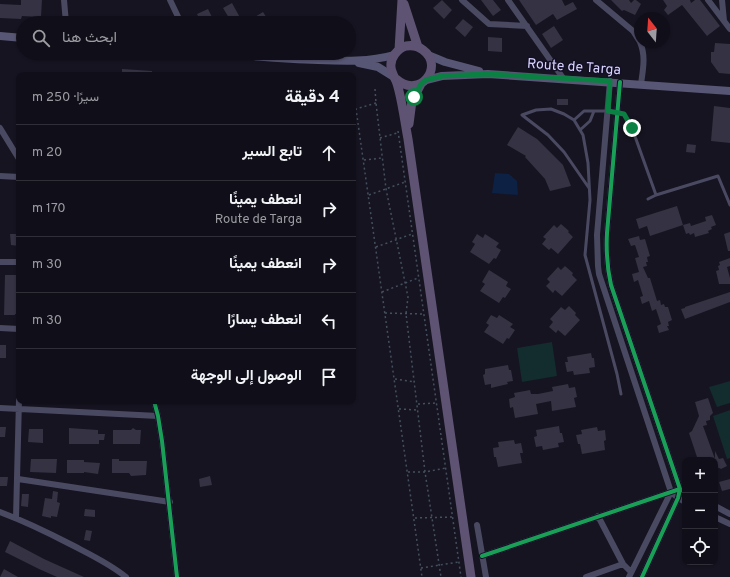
<!DOCTYPE html>
<html lang="ar">
<head>
<meta charset="utf-8">
<style>
  :root { --surface:#100f19; --page:#191822; --text:#f1f3f6; --muted:#9c9ca2; --line:#302f38 }
  body { margin:0; font-family:Overpass,Vazirmatn,sans-serif; background:var(--page); color:var(--text); direction:rtl }
  .controls { position:absolute; right:12px; bottom:12px; display:grid; overflow:hidden; border-radius:8px; box-shadow:0 1px 3px #0004 }
  .controls button { width:36px; height:36px; display:grid; place-items:center; padding:0; border:0; border-bottom:1px solid var(--line); background:var(--surface); color:var(--text); font:20px sans-serif }
  .compass { position:absolute; left:634px; top:12px; width:36px; height:36px; border-radius:50%; background:var(--surface); box-shadow:0 1px 3px #0004; rotate:343deg }
  .stop { position:absolute; width:12px; height:12px; margin:-9px; border:3px solid #0b8043; border-radius:50%; background:#fff }
  .stop.end { background:#0b8043; border-color:#fff; box-shadow:0 1px 4px #0008 }
  .list { margin:0; padding:0; list-style:none }
  h2 { display:flex; justify-content:space-between; align-items:center; height:52px; margin:0; padding:0 16px; font-size:17px }
  h2 small { font-size:13px; font-weight:400; color:var(--muted) }
  .list li { display:grid; grid-template-columns:26px 1fr auto; gap:12px; align-items:center; box-sizing:border-box; height:56px; padding:0 16px; border-top:1px solid var(--line) }
  .list b { display:block; font-size:15px; white-space:nowrap }
  .list p { margin:0; font-size:13px; white-space:nowrap; color:var(--muted) }
  .list em { font-size:13px; font-style:normal; color:var(--muted) }
  .icon { flex:none; width:22px; height:22px; fill:none; stroke:currentColor; stroke-width:2; stroke-linecap:round; stroke-linejoin:round }
  .map { position:relative; flex:none; width:730px; height:577px; overflow:hidden; direction:ltr }
  .search { position:absolute; background:var(--surface); box-shadow:0 1px 3px #0004; left:16px; top:16px; width:340px; height:44px; display:flex; align-items:center; gap:10px; box-sizing:border-box; padding:0 14px; border-radius:22px; color:var(--muted); font-size:15px }
  .panel { position:absolute; background:var(--surface); box-shadow:0 1px 3px #0004; left:16px; top:72px; width:340px; height:332px; border-radius:8px; direction:rtl }
  .map>svg:first-child { display:block }
  .green { fill:#132c2d }
  .water { fill:#0d2144 }
  .building { fill:#343243 }
  .lines { fill:none; stroke-linecap:round; stroke-linejoin:round }
  .path { stroke:#44505f; stroke-width:1.5; stroke-dasharray:2 3; stroke-linecap:butt }
  .lane { stroke:#4a4962; stroke-width:3 }
  .street { stroke:#4a4962; stroke-width:6 }
  .secondary { stroke:#575674; stroke-width:8 }
  .primary { stroke:#5e5373; stroke-width:9 }
  .cycleway-casing { stroke:#130f26; stroke-width:6 }
  .cycleway { stroke:#1a9f57; stroke-width:4 }
  .route { stroke:#0b8043; stroke-width:5 }
  .labels { text-anchor:middle; stroke-width:3; stroke-linejoin:round; paint-order:stroke }
  .street-label { font-size:14px; fill:#d9d4ff; stroke:#130f26 }
</style>
</head>
<body>
<div class="map">
<svg width="730" height="577" viewBox="0 0 730 577">
  <rect width="100%" height="100%" fill="#161421"/>
  <path class="green" d="M552,342L557,376L522,382L517,348Z
    M730,381V403L717,407L709,387Z
    M730,410V458L727,459L713,416Z"/>
  <path class="water" d="M495,173L509,174L517,181L518,195L492,193Z"/>
  <path class="building" d="M21,0H42L41,17L22,16L21,19L0,18V4L21,5Z
    M442,0L452,10L444,19L433,8Z
    M481,0H493L501,10L493,16Z
    M519,0H562L565,6L573,2L577,9L557,20L553,14L536,25Z
    M611,0H629L631,3L634,0H636L641,4L635,15L624,10L622,11Z
    M663,0H690L691,3L695,0H700L720,26L707,36L682,5L668,15L664,10L667,6Z
    M232,3L243,23H232L223,8Z
    M208,9L215,23H201L197,14Z
    M263,12L270,23H256L253,18Z
    M463,19L473,27L465,37L455,28Z
    M554,26L563,40L551,48L542,34Z
    M488,37L502,38V52L488,51Z
    M715,43L730,44V74L719,73L711,62V52H714Z
    M122,69L152,71V75H124L122,74Z
    M557,99H568V105H557Z
    M714,106L730,108V143L711,141Z
    M518,127L537,139L563,165L571,186L550,191L545,179L525,157L526,156L507,145Z
    M687,144L696,145L695,153L686,152Z
    M677,206L683,225L690,223L691,226L706,221L705,217L712,215L716,225L711,227L712,229L708,231L709,233L695,237L694,233L690,235L689,233L686,234L683,225L650,236L647,226L639,229L636,219Z
    M561,224L569,231L568,232L573,237L558,254L551,248L549,250L542,244L546,239L543,237L554,225L557,228Z
    M730,232V251H728L724,234Z
    M10,234H19V246L11,245Z
    M477,234L483,238L485,234L499,243L496,247L501,250L496,259L494,258L489,264L470,252L475,244L472,242Z
    M639,236L640,240L645,239L650,256L647,257L648,262H646L647,266L643,267L648,278H650L657,301L660,300L661,305L664,304L665,307H668L672,320L668,322L669,326H667L669,330L659,333L657,326L661,324L656,309L652,311L649,301L642,304L640,297L643,296L638,280L634,282L632,274L639,272L635,258L639,257L635,245L631,246L628,239Z
    M730,258V266L727,267L730,278V284H719L716,271L719,270L718,266L720,265L719,262Z
    M565,266L573,273L572,275L577,280L562,296L555,290L553,293L546,286L550,282L547,279L558,267L561,270Z
    M489,270L508,282L506,286L511,289L505,298L503,297L499,303L480,291L485,284L482,282Z
    M5,275H19V314H15V315H4Z
    M730,292V302L685,319L681,309L685,308V307Z
    M569,306L576,313L575,315L580,320L565,336L558,330L556,333L549,327L553,322L550,319L561,307L565,310Z
    M491,315L497,318L499,315L513,324L510,327L515,330L509,339L507,338L503,344L484,332L489,325L486,323Z
    M0,345H6V358H0Z
    M591,353L592,358H594L595,367L589,368L590,373L574,375L573,371L567,372L565,362H568L567,357Z
    M508,365L509,370H511L513,381L507,382L508,384L491,388V384L485,385L483,375L485,374V369Z
    M568,384L569,388L575,387L577,397L574,398L576,407L552,411L551,401L536,404L538,414L515,418L513,407L510,408L509,399L515,397L514,393L530,390L531,394H538L553,391L552,387Z
    M708,398L713,413L710,416V420L706,421L707,425L703,426L715,459V451L719,459L723,458L727,466L721,469L715,466V460H698L689,433L692,431L699,416L695,402Z
    M559,426L560,433H562L564,442L558,443L559,447L543,450L542,446L536,447L534,437L537,436L536,430Z
    M0,427H6L5,437H0Z
    M597,427L598,431L605,430L606,440L604,441L605,450L582,454L580,444H578L576,435L582,434L581,430Z
    M69,428L98,430V434H105L104,440H99V444H69Z
    M133,428L136,430H141L140,444H113V430H131Z
    M29,429H43V443L28,442Z
    M514,440L515,444L521,443L523,453H520L522,463L498,467L496,457H494L493,448L499,447L498,442Z
    M31,459H57L56,473L30,472Z
    M112,459H119V461H147L146,475L131,476L129,473H112Z
    M67,460H84V462L100,463L98,474L84,472V473H67Z
    M210,476L212,485L200,487L199,479Z
    M0,477H8L7,486H0Z
    M730,479V489L722,491L719,482Z
    M53,491L58,492L57,502L60,503L57,517L51,516V518L42,516L45,498L52,499Z
    M22,494H29L28,507L21,506Z
    M85,509L95,510V517L84,516Z
    M86,530L92,531L90,541L84,540Z
    M10,541L44,559L84,577H57L39,569L5,552Z
    M4,569L18,577H0Z"/>
  <g class="lines">
    <path class="path" d="M375,89L376,103L386,189L408,297L406,314L425,472L441,577
      M376,103L356,109L422,577
      M398,131L461,577
      M380,138L397,133
      M364,160L382,158
      M369,195L405,182
      M376,247L412,234
      M382,292L418,278
      M385,313L423,314
      M395,379L415,382
      M418,404L436,403
      M399,409L418,410
      M408,472H425L446,468
      M415,518L453,517
      M421,568L459,562"/>
    <path class="lane" d="M522,115L536,110L551,109L564,114L574,120L583,135L588,163L590,200L585,255L617,374L621,394
      M522,115L548,135L564,152L589,188
      M574,120L584,111H608L624,114L632,128L656,195
      M580,130L590,121L594,111
      M648,199L656,195L718,176L730,205"/>
    <path class="street" d="M64,0L66,23
      M170,0L181,23
      M462,0L489,24L527,26
      M508,0L563,78
      M596,0L633,31L640,42
      M708,0L730,29
      M722,0L724,21
      M640,42C646,56 643,69 641,84
      M610,81L597,235L598,266L599,274L671,492L678,498L685,502
      M620,82L607,233C606,251 607,267 611,285L680,489L678,498L642,577
      M0,128L19,159
      M0,176L19,177
      M0,262H19
      M0,328L19,329
      M154,401L158,416L162,441L177,577
      M0,408L158,416
      M18,479L170,502
      M715,506L730,514
      M0,512C24,521 47,532 70,544C89,554 109,563 126,577
      M598,516L623,564L631,572
      M715,517L730,524
      M16,518L19,400
      M477,525L486,577
      M482,556L671,492L680,489L685,492
      M586,577L623,564
      M629,577L671,492"/>
    <path class="secondary" d="M0,36L23,38
      M216,53C250,56 284,59 318,60C344,61 369,62 394,55
      M428,55L445,62L479,71
      M359,63L378,67L394,77
      M426,80L442,76L488,74L730,91"/>
    <path class="primary" d="M404,4L418,47
      M399,50L402,0
      M396,79C420,100 445,66 423,50C418,46 412,45 406,46C397,49 390,58 391,67C391,72 394,75 395,79C397,82 398,87 399,91C403,107 405,123 408,139L471,577
      M409,124L412,101L421,84"/>
    <defs>
      <path id="cycleway" d="M620,82L607,233C606,251 607,267 611,285L680,489L678,498L642,577
        M154,401L158,416L162,441L177,577
        M482,556L671,492L680,489L685,492"/>
    </defs>
    <use href="#cycleway" class="cycleway-casing"/>
    <use href="#cycleway" class="cycleway"/>
  </g>
  <g class="lines">
    <path class="route" d="M414,97L421,84L426,80L442,76L488,74L610,81L608,111L624,114L632,128"/>
  </g>
  <g class="labels">
    <g class="street-label">
      <text transform="translate(574 66) rotate(4)" y="5">Route de Targa</text>
    </g>
  </g>
</svg>
<div class="controls">
<button>+</button>
<button>−</button>
<button><svg class="icon" aria-label="locate" viewBox="0 0 24 24"><circle cx="12" cy="12" r="6"/><path d="M12 2v4M12 18v4M2 12h4M18 12h4"/></svg></button>
</div>
<svg class="compass" viewBox="-18 -18 36 36"><path d="M0-13l5 13h-10z" fill="#e53935"/><path d="M0 13l5-13h-10z" fill="#9c9ca2"/></svg>
<div class="stop" style="left:414px;top:97px"></div>
<div class="stop end" style="left:632px;top:128px"></div>
<div class="search"><svg class="icon" aria-label="search" viewBox="0 0 24 24"><circle cx="10" cy="10" r="6"/><path d="M15 15l6 6"/></svg>ابحث هنا</div>
<section class="panel">
<h2>4 دقيقة<small>سيرًا · 250 m</small></h2>
<ul class="list">
<li><svg class="icon" aria-label="ahead" viewBox="0 0 24 24"><path d="M12 20V5M6 11l6-6 6 6"/></svg><div><b>تابع السير</b></div><em>20 m</em></li>
<li><svg class="icon" aria-label="right" viewBox="0 0 24 24"><path d="M7 20v-9h11M14 6l5 5-5 5"/></svg><div><b>انعطف يمينًا</b><p>Route de Targa</p></div><em>170 m</em></li>
<li><svg class="icon" aria-label="right" viewBox="0 0 24 24"><path d="M7 20v-9h11M14 6l5 5-5 5"/></svg><div><b>انعطف يمينًا</b></div><em>30 m</em></li>
<li><svg class="icon" aria-label="left" viewBox="0 0 24 24"><path d="M17 20v-9H6M10 6l-5 5 5 5"/></svg><div><b>انعطف يسارًا</b></div><em>30 m</em></li>
<li><svg class="icon" aria-label="arrive" viewBox="0 0 24 24"><path d="M6 21V4h12l-3 4 3 4H6"/></svg><div><b>الوصول إلى الوجهة</b></div></li>
</ul>
</section>
</div>
</body>
</html>
